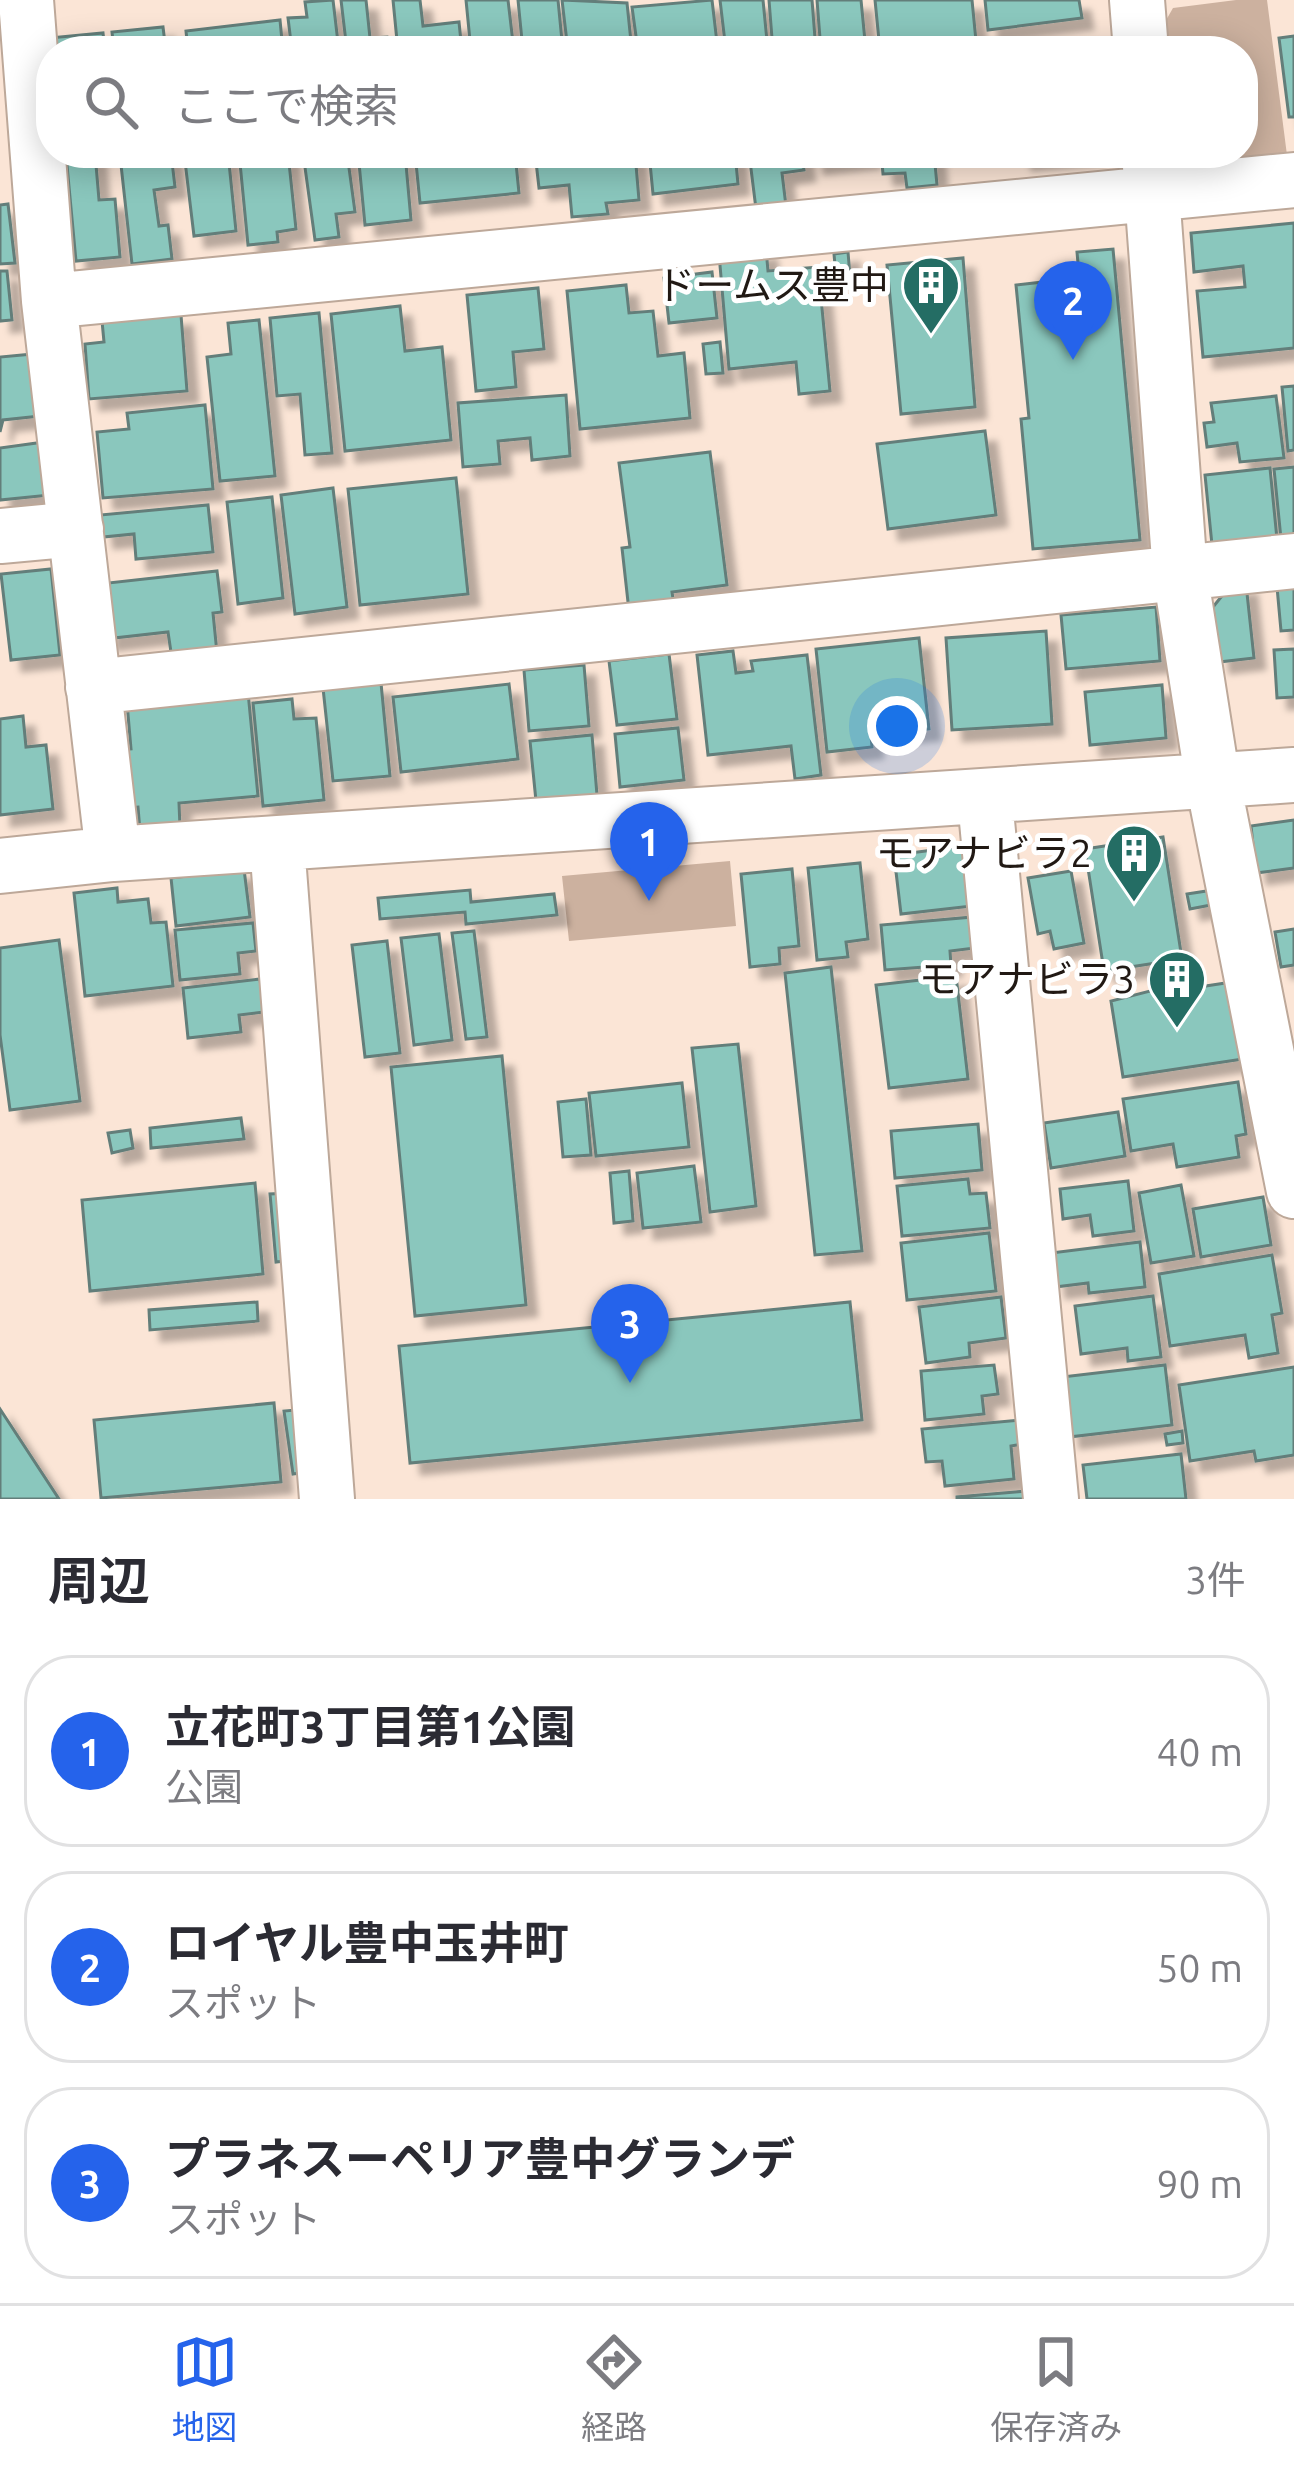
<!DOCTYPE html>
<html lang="ja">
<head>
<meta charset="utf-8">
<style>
  :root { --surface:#fff; --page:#f2f2f3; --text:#2b2b33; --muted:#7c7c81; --line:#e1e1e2; --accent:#2563eb }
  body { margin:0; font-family:Ubuntu,"Noto Sans JP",sans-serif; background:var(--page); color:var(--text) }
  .you { position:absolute; left:897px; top:726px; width:42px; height:42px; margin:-30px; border:9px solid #fff; border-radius:50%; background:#1a73e8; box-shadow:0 0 0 18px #1a73e833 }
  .badge { display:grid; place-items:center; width:78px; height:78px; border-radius:50%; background:var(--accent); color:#fff; font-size:39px; font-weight:700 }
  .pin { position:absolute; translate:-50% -99px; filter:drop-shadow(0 3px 6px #0008) }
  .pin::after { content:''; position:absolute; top:63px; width:42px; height:36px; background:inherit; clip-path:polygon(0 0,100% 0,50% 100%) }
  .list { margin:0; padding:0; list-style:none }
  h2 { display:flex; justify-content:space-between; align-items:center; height:156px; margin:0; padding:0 48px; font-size:51px }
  h2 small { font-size:39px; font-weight:400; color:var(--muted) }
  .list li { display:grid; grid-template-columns:78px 1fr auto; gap:36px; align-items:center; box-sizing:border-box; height:192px; margin:0 24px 24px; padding:0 24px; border:3px solid var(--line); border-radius:48px }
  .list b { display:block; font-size:45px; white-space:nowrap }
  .list p { margin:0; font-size:39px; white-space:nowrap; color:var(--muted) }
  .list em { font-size:39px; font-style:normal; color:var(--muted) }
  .icon { flex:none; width:66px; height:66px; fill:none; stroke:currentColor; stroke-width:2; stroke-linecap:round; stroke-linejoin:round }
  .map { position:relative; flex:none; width:1294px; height:1499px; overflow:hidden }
  .search { position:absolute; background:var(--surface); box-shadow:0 6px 30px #0003; left:36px; right:36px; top:36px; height:132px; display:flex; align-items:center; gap:30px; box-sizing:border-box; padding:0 42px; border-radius:48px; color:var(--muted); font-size:45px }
  .sheet { height:804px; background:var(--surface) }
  nav { display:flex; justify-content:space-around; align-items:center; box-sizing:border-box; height:168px; border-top:3px solid var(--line); background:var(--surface); font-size:33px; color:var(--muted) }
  nav a { display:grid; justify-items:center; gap:6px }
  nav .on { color:var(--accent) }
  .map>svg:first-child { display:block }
  .green { fill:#ccb19f }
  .building { fill:#8ac7bd; stroke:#637e7a; stroke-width:3; filter:url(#shadow) }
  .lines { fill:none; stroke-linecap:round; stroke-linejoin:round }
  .street-casing { stroke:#bda899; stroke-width:58 }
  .street { stroke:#fff; stroke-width:54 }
  .labels { text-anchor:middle; stroke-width:10; stroke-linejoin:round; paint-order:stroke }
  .poi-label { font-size:39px; fill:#211914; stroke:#fff; text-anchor:end }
</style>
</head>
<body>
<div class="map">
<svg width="1294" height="1499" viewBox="0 0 1294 1499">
  <defs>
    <filter id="shadow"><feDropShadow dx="11" dy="11" stdDeviation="3" flood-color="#0004"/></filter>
  </defs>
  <rect width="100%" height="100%" fill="#fbe5d6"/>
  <path class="green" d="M1236,0H1267L1288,163L1203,170L1180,153H1243V51H1168L1165,22L1173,8Z
    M730,861L736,926L569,941L562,876Z"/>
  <path class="building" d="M333,0L339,51H292L288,18L307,17L305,2Z
    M341,0H366L370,38L387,37L389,51H347Z
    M393,0H420L423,26L459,22L462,51H398Z
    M466,0H508L514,51H471Z
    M518,0H558L563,51H523Z
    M562,0L627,3L632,51H568Z
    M712,0L718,51H638L632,7Z
    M720,0H763L768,51H726Z
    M769,0H812L816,51H773Z
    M817,0H861L866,51H821Z
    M875,0H972L977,51H880Z
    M985,0H1079L1082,18L988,30Z
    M280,20L283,51H188L186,31Z
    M163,27L166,51H114L112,32Z
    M103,33L105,51H51L49,38Z
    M1294,36V117H1289L1279,38Z
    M95,153L99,200L115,199L120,257L76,261L66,155Z
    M171,153L175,187L154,190L159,226L168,225L172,259L132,264L120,156Z
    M184,153H228L236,231L194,236Z
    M239,153H288L296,229L277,232L278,242L248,245Z
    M303,153H347L355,212L336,214L339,237L315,240Z
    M358,153H405L411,220L365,225Z
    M415,153H515L519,193L420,203Z
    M535,153H635L639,200L606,203L608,214L572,217L569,185L539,188Z
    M649,153H735L738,184L653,194Z
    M749,153H802L804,170L782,173L786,206L756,209Z
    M812,153H869V157L813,163Z
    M881,153H934L937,185L907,188L905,173L883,174Z
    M1020,153H1097L1021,159Z
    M8,204L15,263L0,264V205Z
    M1294,223V348L1203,357L1197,291L1245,287L1243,266L1194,272L1191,233Z
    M766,249L768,271L818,267L830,391L799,394L796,362L729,369L719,254Z
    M1113,249L1140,540L1033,549L1021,419L1029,418L1016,285L1043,282L1045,301L1081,297L1077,252Z
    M848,252L850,276L836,277L834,254Z
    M963,258L975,407L901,414L887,265Z
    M0,271H7L12,320L0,321Z
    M712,272L717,318L669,323L664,278Z
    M626,285L629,313L653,311L658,356L684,353L690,418L580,429L567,291Z
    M538,288L544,349L513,352L516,387L476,391L467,295Z
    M400,306L405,351L442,347L451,440L345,451L331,314Z
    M319,313L332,453L305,455L300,394L277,396L270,318Z
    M181,315L187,391L89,399L85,344L104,342L102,321Z
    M259,320L275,476L220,481L207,357L231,354L228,323Z
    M720,342L723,373L706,374L703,344Z
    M44,353L50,415L3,420L0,432V357Z
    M1294,386V450L1288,451L1282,387Z
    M566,395L570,456L532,460L530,438L498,441L500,464L463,467L458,403Z
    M1276,396L1284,458L1240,462L1237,443L1207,447L1204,423L1214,422L1211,403Z
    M205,405L213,489L103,498L97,432L129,429L127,413Z
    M985,431L996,515L888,529L877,444Z
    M44,442L50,495L0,500V448Z
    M710,452L727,585L672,592L674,605L629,611L622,548L630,547L619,463Z
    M1294,467V538L1281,539L1274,469Z
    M1270,468L1277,539L1212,545L1205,475Z
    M456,478L468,594L360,605L348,489Z
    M333,488L347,607L295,614L281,495Z
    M272,497L283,598L238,604L227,502Z
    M208,505L213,552L136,559L134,534L103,537L100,515Z
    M51,569L60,655L11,660L1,574Z
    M217,571L222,612L213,613L217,653L172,659L168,632L105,639L108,583Z
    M1246,584L1254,658L1219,662L1213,607L1230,586Z
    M1294,586V630L1281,631L1277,587Z
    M1156,607L1160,661L1066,669L1061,615Z
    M1046,631L1052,724L952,730L946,638Z
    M919,638L929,729L871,735L872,747L827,752L816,649Z
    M1294,649V697L1277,698L1274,650Z
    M733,651L736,673L753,671L751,661L807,655L821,775L795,779L791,746L708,755L697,655Z
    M669,654L677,719L617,725L609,661Z
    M584,665L589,726L529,731L524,670Z
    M381,683L390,776L333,781L323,688Z
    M509,684L518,759L401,772L393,697Z
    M1162,685L1166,738L1090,745L1085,692Z
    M248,692L258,796L179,803L180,827L140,831L138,807L124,808L119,750L131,749L127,703Z
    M292,699L294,719L316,718L324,800L263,806L253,703Z
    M23,716L26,747L46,745L53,809L0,815V719Z
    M678,728L684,780L620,787L615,734Z
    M592,735L597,795L536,801L530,741Z
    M1294,820V868L1256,873L1251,826Z
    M1163,837L1182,959L1104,971L1085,849Z
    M965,846L972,906L901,914L894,855Z
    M860,863L868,939L846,942L848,957L817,960L808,868Z
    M244,869L250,917L176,926L171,878Z
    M792,869L799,946L779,948L780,964L750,967L741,874Z
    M1071,871L1084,943L1054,949L1050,931L1038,934L1028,878Z
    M117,888L118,902L148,899L151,923L166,922L173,986L85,996L74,893Z
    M470,890L471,902L554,894L557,915L466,924L465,912L380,919L378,898Z
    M1213,890L1216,904L1190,909L1187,894Z
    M973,917L975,948L950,951L951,965L885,970L881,925Z
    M253,923L256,951L238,953L240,974L180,980L175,930Z
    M1294,929V965L1281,967L1275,932Z
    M474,931L487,1037L466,1039L452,933Z
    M439,934L452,1040L414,1045L401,938Z
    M59,940L80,1101L10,1110L0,1035V948Z
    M387,941L400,1053L365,1057L352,945Z
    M831,967L862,1251L815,1255L785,973Z
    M956,976L968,1079L889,1088L876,985Z
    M260,979L264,1012L239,1015L241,1032L188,1038L183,988Z
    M1185,982L1186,989L1232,982L1243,1059L1123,1077L1111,1001Z
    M738,1044L756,1206L710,1212L692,1048Z
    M502,1056L526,1305L415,1316L391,1067Z
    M1238,1082L1246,1134L1236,1136L1239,1157L1177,1167L1173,1144L1131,1151L1123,1099Z
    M682,1083L689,1147L596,1156L589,1093Z
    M586,1099L591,1155L563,1157L558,1102Z
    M1118,1112L1125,1156L1051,1168L1044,1123Z
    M241,1118L244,1139L151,1148L150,1128Z
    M978,1124L982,1170L895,1178L891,1131Z
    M130,1130L133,1148L112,1153L108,1133Z
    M694,1166L701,1222L643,1228L637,1173Z
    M629,1171L633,1221L614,1223L610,1173Z
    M968,1179L970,1194L986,1193L990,1228L902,1236L897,1186Z
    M1128,1181L1134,1231L1093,1236L1090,1215L1063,1219L1060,1189Z
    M255,1183L263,1274L90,1291L82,1200Z
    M1181,1185L1194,1256L1151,1263L1139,1193Z
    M289,1193L294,1260L276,1262L270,1194Z
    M1263,1197L1271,1245L1201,1257L1193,1209Z
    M989,1233L996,1291L907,1300L901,1243Z
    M1140,1242L1145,1287L1089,1293L1088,1283L1055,1287L1051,1253Z
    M1272,1255L1282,1313L1272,1315L1278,1353L1249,1358L1245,1335L1170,1346L1159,1274Z
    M1153,1296L1161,1357L1128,1361L1127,1348L1081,1354L1075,1306Z
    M1001,1297L1006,1338L969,1343L970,1357L926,1363L919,1307Z
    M257,1302L258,1321L150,1330L149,1310Z
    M850,1302L862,1420L410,1463L399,1346Z
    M994,1365L998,1394L982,1396L984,1414L925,1420L921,1371Z
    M1165,1365L1172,1425L1069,1437L1062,1377Z
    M1294,1367V1455L1256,1461L1254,1451L1190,1461L1179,1385Z
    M274,1403L281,1482L101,1498L94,1420Z
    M0,1409L59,1499H0Z
    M306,1409L314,1471L293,1474L284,1411Z
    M1021,1420L1023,1444L1011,1446L1014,1479L945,1486L942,1461L926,1462L922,1429Z
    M1182,1431L1183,1443L1167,1445L1165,1434Z
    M1181,1454L1186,1499H1087L1083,1465Z
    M1027,1491V1499H957V1497Z"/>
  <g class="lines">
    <defs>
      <path id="street" d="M1137,0L1141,51
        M1149,153L1180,573L1213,782L1294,1191
        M49,301L1294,180
        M0,536L76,529
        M93,687L1294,561
        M985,800L1051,1499
        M277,844L327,1499
        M113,854L1294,775
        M0,866L113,854L49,301L26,0"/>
    </defs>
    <use href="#street" class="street-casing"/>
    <use href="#street" class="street"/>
  </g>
  <defs>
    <symbol id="building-pin" viewBox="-11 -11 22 30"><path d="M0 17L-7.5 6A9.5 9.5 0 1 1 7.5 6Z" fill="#246d64" stroke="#fff"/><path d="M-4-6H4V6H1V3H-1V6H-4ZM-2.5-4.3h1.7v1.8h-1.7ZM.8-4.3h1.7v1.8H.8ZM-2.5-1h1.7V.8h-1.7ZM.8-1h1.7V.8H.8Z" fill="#fff"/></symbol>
  </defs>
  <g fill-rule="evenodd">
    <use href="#building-pin" x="898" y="252" width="66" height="90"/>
    <use href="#building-pin" x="1101" y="820" width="66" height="90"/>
    <use href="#building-pin" x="1144" y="946" width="66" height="90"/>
  </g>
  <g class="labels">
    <g class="poi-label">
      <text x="889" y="299">ドームス豊中</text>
      <text x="1092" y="867">モアナビラ2</text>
      <text x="1135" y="993">モアナビラ3</text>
    </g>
  </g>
</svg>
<div class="you"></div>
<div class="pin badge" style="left:649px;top:901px">1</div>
<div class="pin badge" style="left:1073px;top:360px">2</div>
<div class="pin badge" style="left:630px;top:1383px">3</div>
<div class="search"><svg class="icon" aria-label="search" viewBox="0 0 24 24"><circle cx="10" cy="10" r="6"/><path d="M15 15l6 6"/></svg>ここで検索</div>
</div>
<section class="sheet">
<h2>周辺<small>3件</small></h2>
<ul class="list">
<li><span class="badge">1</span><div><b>立花町3丁目第1公園</b><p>公園</p></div><em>40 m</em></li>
<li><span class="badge">2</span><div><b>ロイヤル豊中玉井町</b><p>スポット</p></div><em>50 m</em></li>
<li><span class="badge">3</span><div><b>プラネスーペリア豊中グランデ</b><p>スポット</p></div><em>90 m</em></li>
</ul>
</section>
<nav>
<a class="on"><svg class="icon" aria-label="map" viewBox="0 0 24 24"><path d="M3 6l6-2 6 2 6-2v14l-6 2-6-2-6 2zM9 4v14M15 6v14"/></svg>地図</a>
<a><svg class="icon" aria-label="directions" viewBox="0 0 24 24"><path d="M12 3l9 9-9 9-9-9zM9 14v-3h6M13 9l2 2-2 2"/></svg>経路</a>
<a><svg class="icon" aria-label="saved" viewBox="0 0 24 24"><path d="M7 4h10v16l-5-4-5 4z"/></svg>保存済み</a>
</nav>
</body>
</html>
